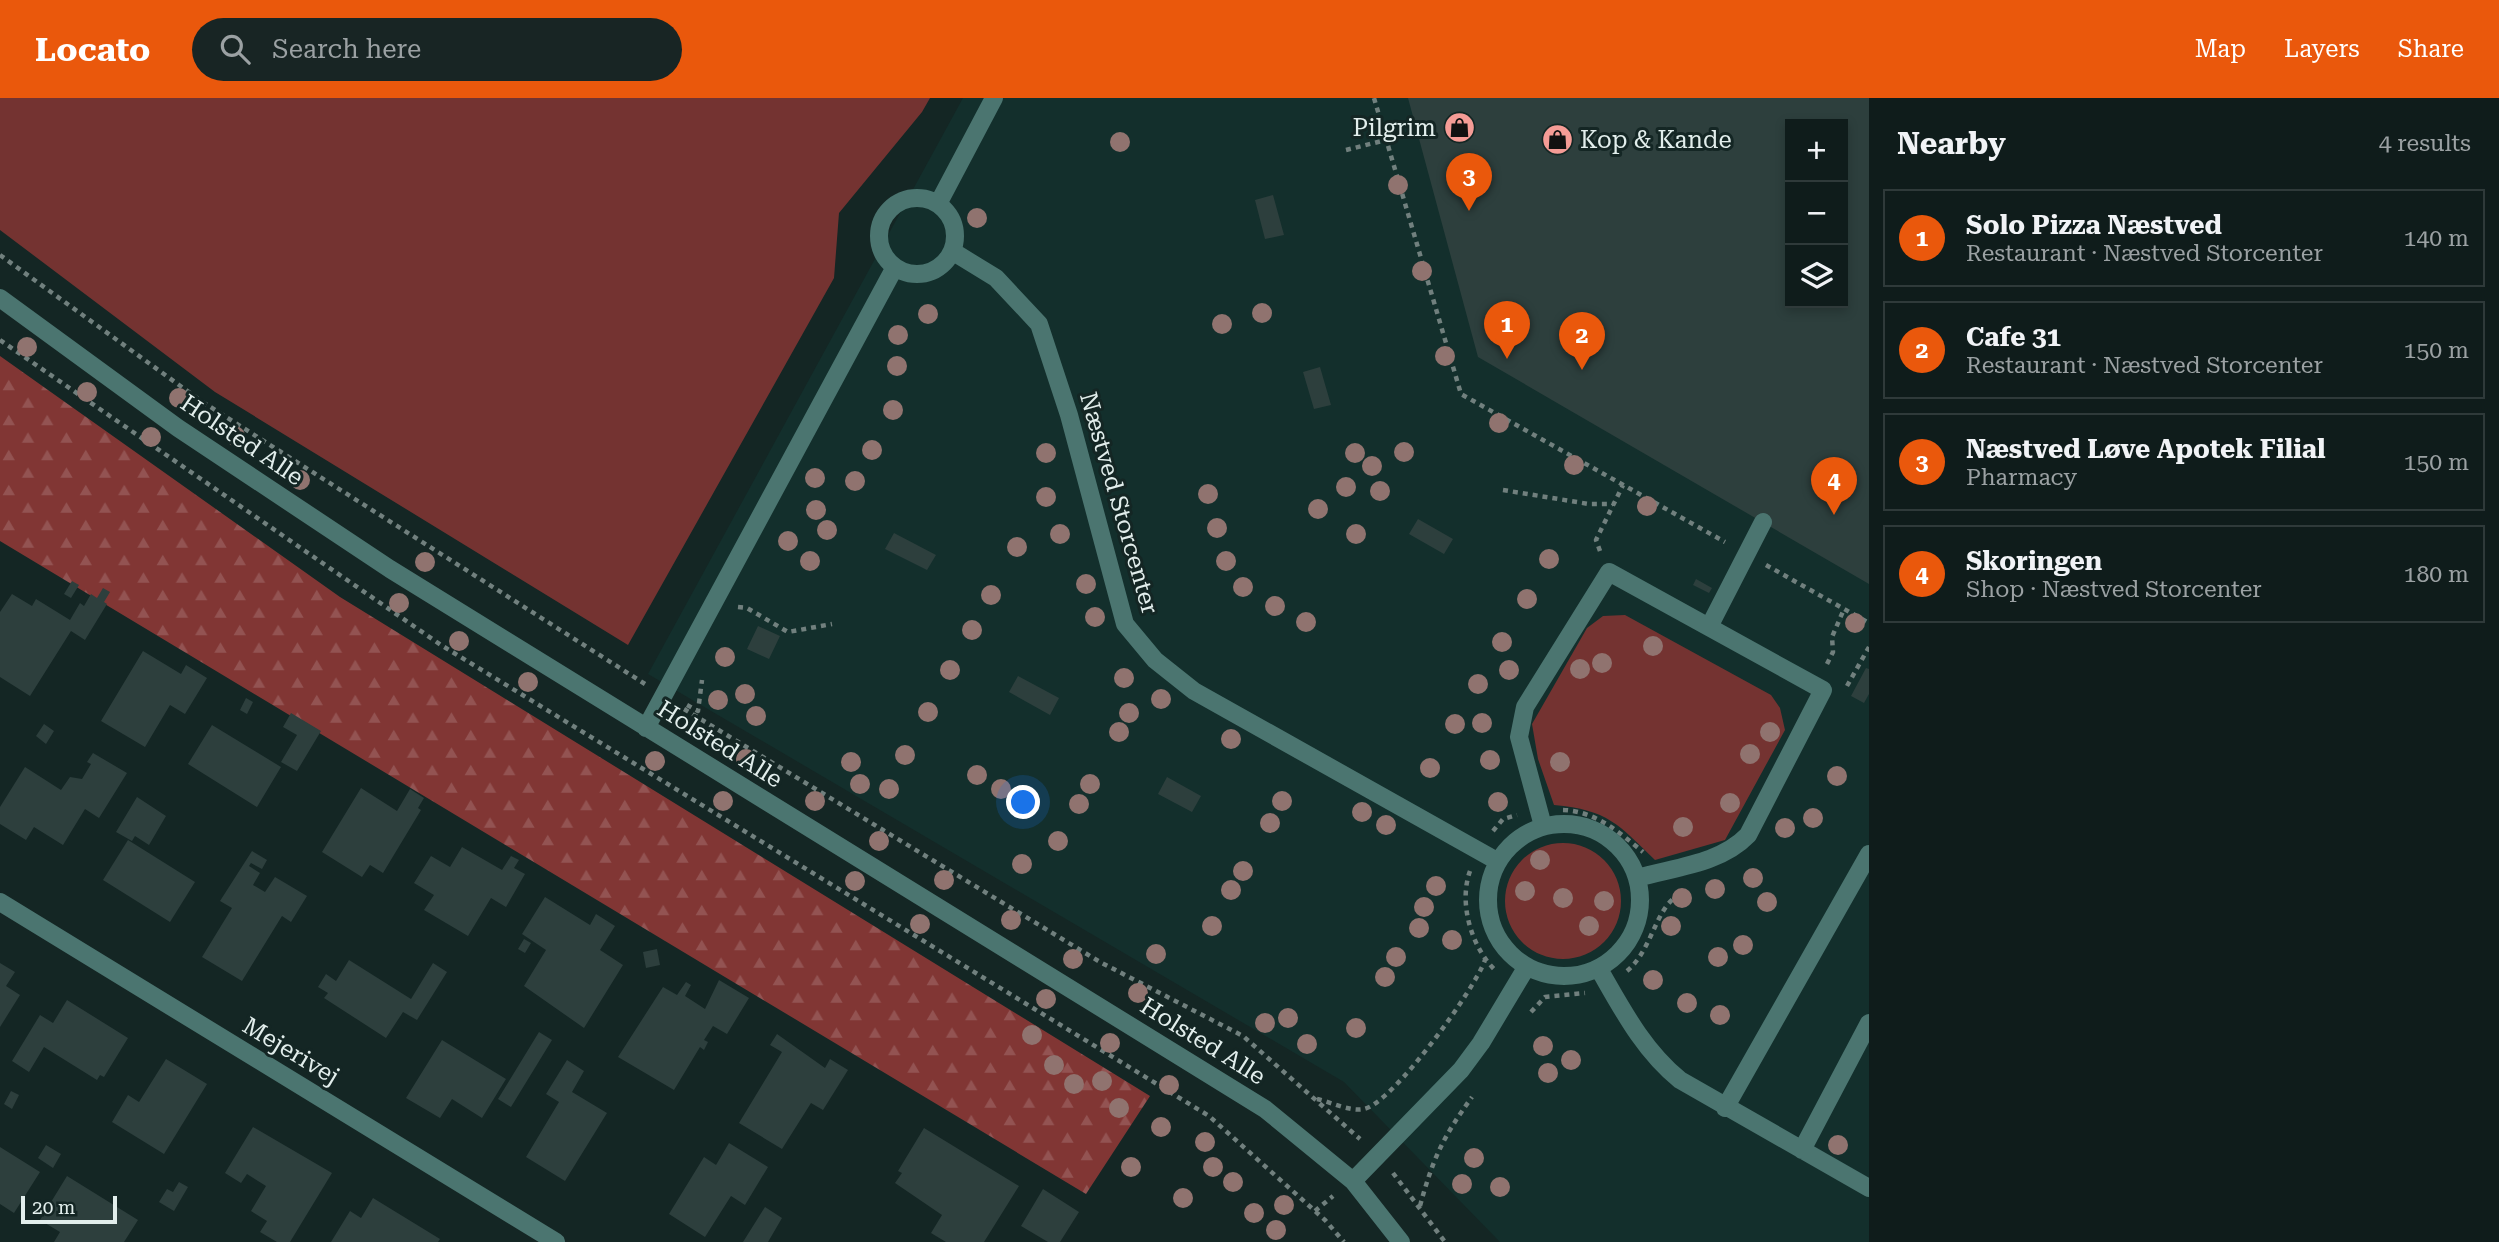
<!DOCTYPE html>
<html lang="en">
<head>
<meta charset="utf-8">
<style>
  :root { --surface:#0f1c1b; --page:#182524; --text:#f1f3f6; --muted:#9ba1a3; --line:#2f3a3a; --accent:#ea580c }
  body { margin:0; font-family:"Roboto Serif",serif; background:var(--page); color:var(--text) }
  .controls { position:absolute; right:21px; top:21px; display:grid; overflow:hidden; border-radius:0px; box-shadow:0 4px 10px #0003 }
  .controls button { width:63px; height:63px; display:grid; place-items:center; padding:0; border:0; border-bottom:2px solid var(--line); background:var(--surface); color:var(--text); font:35px sans-serif }
  .scale { position:absolute; left:21px; bottom:18px; width:96px; box-sizing:border-box; padding-left:7px; border:4px solid #e2eeec; border-top:0; font-size:19px; line-height:24px; white-space:nowrap; color:#e2eeec; -webkit-text-stroke:5px #142624; paint-order:stroke }
  .you { position:absolute; left:1024px; top:705px; width:24px; height:24px; margin:-18px; border:5px solid #fff; border-radius:50%; background:#1a73e8; box-shadow:0 0 0 10px #1a73e833 }
  .badge { display:grid; place-items:center; width:46px; height:46px; border-radius:50%; background:var(--accent); color:#fff; font-size:23px; font-weight:700 }
  .pin { position:absolute; translate:-50% -58px; filter:drop-shadow(0 2px 4px #0008) }
  .pin::after { content:''; position:absolute; top:37px; width:24px; height:21px; background:inherit; clip-path:polygon(0 0,100% 0,50% 100%) }
  .list { margin:0; padding:0; list-style:none }
  h2 { display:flex; justify-content:space-between; align-items:center; height:91px; margin:0; padding:0 28px; font-size:30px }
  h2 small { font-size:23px; font-weight:400; color:var(--muted) }
  .list li { display:grid; grid-template-columns:46px 1fr auto; gap:21px; align-items:center; box-sizing:border-box; height:98px; margin:0 14px 14px; padding:0 14px; border:2px solid var(--line); border-radius:0px }
  .list b { display:block; font-size:26px; white-space:nowrap }
  .list p { margin:0; font-size:23px; white-space:nowrap; color:var(--muted) }
  .list em { font-size:23px; font-style:normal; color:var(--muted) }
  .icon { flex:none; width:38px; height:38px; fill:none; stroke:currentColor; stroke-width:2; stroke-linecap:round; stroke-linejoin:round }
  .map { position:relative; flex:none; width:1869px; height:1144px; overflow:hidden }
  header { display:flex; align-items:center; gap:42px; box-sizing:border-box; height:98px; padding:0 35px; background:var(--accent); color:#fff }
  header strong { font-size:33px }
  nav { display:flex; gap:38px; margin-inline-start:auto; font-size:24px }
  .search { width:490px; height:63px; background:var(--page); display:flex; align-items:center; gap:18px; box-sizing:border-box; padding:0 24px; border-radius:38px; color:var(--muted); font-size:26px }
  main { display:flex }
  aside { flex:1; background:var(--surface) }
  .map>svg:first-child { display:block }
  .built { fill:#132f2c; fill-rule:evenodd }
  .grass { fill:#743331 }
  .forest { fill:url(#forest-firs) }
  .building { fill:#2d3f3d; fill-rule:evenodd }
  .lines { fill:none; stroke-linecap:round; stroke-linejoin:round }
  .path { stroke:#71807e; stroke-width:4.5; stroke-dasharray:5 5; stroke-linecap:butt }
  .minor { stroke:#4b7570; stroke-width:18 }
  .tree { fill:#90736f }
  .labels { text-anchor:middle; stroke-width:6; stroke-linejoin:round; paint-order:stroke }
  .poi-label { font-size:24px; fill:#e2eeec; stroke:#142624; text-anchor:end }
  .street-label { font-size:24px; fill:#e2eeec; stroke:#142624 }
</style>
</head>
<body>
<header>
<strong>Locato</strong>
<div class="search"><svg class="icon" aria-label="search" viewBox="0 0 24 24"><circle cx="10" cy="10" r="6"/><path d="M15 15l6 6"/></svg>Search here</div>
<nav><a>Map</a><a>Layers</a><a>Share</a></nav>
</header>
<main>
<div class="map">
<svg width="1869" height="1144" viewBox="0 0 1869 1144">
  <defs>
    <pattern id="forest-firs" width="22" height="20" patternUnits="userSpaceOnUse" patternTransform="scale(1.75)"><rect width="22" height="20" fill="#813634"/><path d="M5 1l3.5 6h-7zM16 11l3.5 6h-7z" fill="#935352"/></pattern>
  </defs>
  <rect width="100%" height="100%" fill="#142624"/>
  <path class="built" d="M963,0H1869V1144H1500L1344,984L648,576ZM1790,26H1843V205H1790Z"/>
  <path class="grass" d="M0,0H930L922,14L839,115L834,180L628,547L215,294L0,132Z
    M1625,517L1771,597L1780,610L1785,632L1725,742L1655,762C1618,726 1608,712 1554,707L1538,661L1532,626L1587,530L1603,518Z
    M1505 803a58 58 0 1 1 116 0a58 58 0 1 1-116 0Z"/>
  <path class="forest" d="M0,258L340,499L1150,998L1086,1096L0,443Z"/>
  <path class="building" d="M1408,0H1869V486L1478,259ZM1790,26H1843V205H1790Z
    M1273,97L1284,137L1265,141L1255,102Z
    M1320,269L1331,307L1314,311L1303,274Z
    M1418,421L1453,441L1444,456L1409,436Z
    M894,435L936,457L927,472L885,451Z
    M1696,481L1712,490L1709,495L1693,487Z
    M72,483L79,487L71,500L64,496Z
    M103,490L110,494L104,504L107,506L85,542L71,533L30,598L0,579V514L12,496L32,508L36,501L70,522L80,505L84,508L91,496L97,500Z
    M758,528L780,538L769,561L747,551Z
    M143,553L181,576L186,567L207,580L185,616L170,607L145,649L101,623Z
    M1866,570L1869,571V596L1864,605L1851,598Z
    M1018,578L1059,600L1050,617L1009,594Z
    M246,600L253,604L247,616L240,612Z
    M291,615L321,633L297,673L281,664L297,637L283,629Z
    M44,626L54,633L46,646L36,638Z
    M212,627L281,669L257,709L188,666Z
    M93,655L127,675L99,720L85,711L63,747L34,729L26,742L0,726V709L25,669L61,692L70,679L82,681L91,666L87,664Z
    M1167,679L1201,698L1192,714L1158,696Z
    M361,690L397,713L410,691L424,700L418,710L421,712L383,775L370,767L362,779L322,754Z
    M137,699L166,718L149,747L135,738L132,743L116,734Z
    M128,742L195,784L170,824L103,782Z
    M462,749L502,772L511,758L519,762L514,770L525,776L506,809L491,800L468,838L424,812L434,797L414,785L431,758L450,769Z
    M252,753L267,762L262,771L251,765L249,768L260,775L253,787L265,794L275,779L307,798L291,824L282,818L242,883L202,859L232,810L220,803Z
    M545,799L590,827L596,816L615,828L600,852L623,867L584,930L524,888L546,852L522,836Z
    M524,841L531,845L525,855L518,851Z
    M657,851L660,867L646,870L643,854Z
    M349,862L411,901L433,865L447,874L417,922L403,914L386,940L324,900L328,895L318,889L326,876L336,883Z
    M0,865L15,874L6,888L20,897L0,929Z
    M719,882L749,900L727,936L713,928L704,942L708,944L704,952L700,949L674,992L618,959L663,889L677,897L686,884L691,887L685,898L705,911Z
    M67,902L128,940L104,979L100,977L97,982L44,949L29,974L12,963L40,917L53,925Z
    M539,934L552,942L511,1009L498,1001Z
    M777,936L825,970L830,961L848,972L823,1012L811,1005L782,1051L739,1025L782,954L770,947Z
    M442,942L506,981L482,1020L452,1001L440,1020L406,1000Z
    M166,961L207,986L164,1056L112,1024L128,997L139,1004Z
    M567,962L584,973L572,994L607,1015L565,1083L526,1059L559,1004L546,996Z
    M11,993L19,997L12,1011L4,1006Z
    M253,1029L332,1075L290,1144H277L260,1134L267,1123L251,1113L266,1088L247,1076L241,1085L225,1075Z
    M924,1030L1019,1088L984,1144H946L931,1135L942,1117L895,1085L902,1075L898,1073Z
    M729,1045L768,1069L745,1107L731,1098L705,1139L669,1116L704,1059L716,1067Z
    M46,1047L61,1056L53,1070L38,1060Z
    M0,1049L40,1074L14,1115L0,1106Z
    M67,1078L138,1122L124,1144H54L60,1134L40,1122Z
    M179,1084L188,1089L174,1113L159,1104L167,1091L173,1094Z
    M1043,1091L1079,1114L1060,1144H1048L1021,1128Z
    M373,1100L440,1141L438,1144H331L350,1113L361,1120Z
    M765,1109L782,1120L768,1144H743Z"/>
  <g class="lines">
    <path class="path" d="M1374,0L1461,296L1725,444
      M1346,52L1386,42
      M0,157L201,303L645,586
      M0,242L441,547L1209,1018L1325,1122L1344,1144
      M1503,392L1589,406H1613
      M1600,453L1596,442L1623,387
      M1766,467L1869,525
      M738,509L747,510L788,534L832,526
      M1827,566L1833,554L1832,539L1844,511
      M1847,588L1869,549
      M687,607L698,613L702,582
      M684,611L1100,864L1243,938L1360,1041
      M1563,712C1595,713 1619,734 1643,754
      M1493,733L1503,721L1517,717
      M1470,773C1458,806 1472,851 1497,874
      M1627,873C1652,852 1655,812 1677,798
      M1531,914L1545,899L1585,895
      M1317,1001C1331,1004 1350,1014 1364,1011C1393,1005 1475,891 1485,862
      M1393,1075L1445,1144
      M1420,1108C1433,1060 1443,1039 1472,999
      M1315,1113L1333,1098"/>
    <path class="minor" d="M879 138a38 38 0 1 1 76 0a38 38 0 1 1-76 0Z
      M938,106L994,0
      M952,153L996,180L1039,226L1069,317L1125,526L1155,562L1194,593L1497,763
      M0,200L178,330L390,471L1265,1011L1353,1083L1401,1144
      M1709,529L1763,424
      M646,630L895,169
      M1488 802a76 76 0 1 1 152 0a76 76 0 1 1-152 0Z
      M1543,728L1519,639L1525,609L1609,474L1823,592L1748,737C1720,766 1675,769 1637,780
      M0,804L556,1144
      M1599,871C1622,911 1643,952 1680,982L1869,1090
      M1725,1010L1869,756
      M1802,1052L1869,925
      M1353,1083L1461,972L1481,945L1526,870"/>
  </g>
  <g class="tree">
    <circle cx="1120" cy="44" r="10"/>
    <circle cx="1398" cy="87" r="10"/>
    <circle cx="977" cy="120" r="10"/>
    <circle cx="1422" cy="173" r="10"/>
    <circle cx="1262" cy="215" r="10"/>
    <circle cx="928" cy="216" r="10"/>
    <circle cx="1222" cy="226" r="10"/>
    <circle cx="898" cy="237" r="10"/>
    <circle cx="27" cy="249" r="10"/>
    <circle cx="1445" cy="258" r="10"/>
    <circle cx="897" cy="268" r="10"/>
    <circle cx="87" cy="294" r="10"/>
    <circle cx="179" cy="300" r="10"/>
    <circle cx="893" cy="312" r="10"/>
    <circle cx="1499" cy="325" r="10"/>
    <circle cx="235" cy="338" r="10"/>
    <circle cx="151" cy="339" r="10"/>
    <circle cx="872" cy="352" r="10"/>
    <circle cx="1404" cy="354" r="10"/>
    <circle cx="1046" cy="355" r="10"/>
    <circle cx="1355" cy="355" r="10"/>
    <circle cx="1574" cy="367" r="10"/>
    <circle cx="1372" cy="368" r="10"/>
    <circle cx="815" cy="380" r="10"/>
    <circle cx="300" cy="382" r="10"/>
    <circle cx="855" cy="383" r="10"/>
    <circle cx="1346" cy="389" r="10"/>
    <circle cx="1380" cy="393" r="10"/>
    <circle cx="1208" cy="396" r="10"/>
    <circle cx="1046" cy="399" r="10"/>
    <circle cx="1647" cy="408" r="10"/>
    <circle cx="1318" cy="411" r="10"/>
    <circle cx="816" cy="412" r="10"/>
    <circle cx="1217" cy="430" r="10"/>
    <circle cx="827" cy="432" r="10"/>
    <circle cx="1060" cy="436" r="10"/>
    <circle cx="1356" cy="436" r="10"/>
    <circle cx="788" cy="443" r="10"/>
    <circle cx="1017" cy="449" r="10"/>
    <circle cx="1549" cy="461" r="10"/>
    <circle cx="810" cy="463" r="10"/>
    <circle cx="1226" cy="463" r="10"/>
    <circle cx="425" cy="464" r="10"/>
    <circle cx="1086" cy="486" r="10"/>
    <circle cx="1243" cy="489" r="10"/>
    <circle cx="991" cy="497" r="10"/>
    <circle cx="1527" cy="501" r="10"/>
    <circle cx="399" cy="505" r="10"/>
    <circle cx="1275" cy="508" r="10"/>
    <circle cx="1095" cy="519" r="10"/>
    <circle cx="1306" cy="524" r="10"/>
    <circle cx="1855" cy="525" r="10"/>
    <circle cx="972" cy="532" r="10"/>
    <circle cx="459" cy="543" r="10"/>
    <circle cx="1502" cy="544" r="10"/>
    <circle cx="1653" cy="548" r="10"/>
    <circle cx="725" cy="559" r="10"/>
    <circle cx="1602" cy="565" r="10"/>
    <circle cx="1580" cy="571" r="10"/>
    <circle cx="950" cy="572" r="10"/>
    <circle cx="1509" cy="572" r="10"/>
    <circle cx="1124" cy="580" r="10"/>
    <circle cx="528" cy="584" r="10"/>
    <circle cx="1478" cy="586" r="10"/>
    <circle cx="745" cy="596" r="10"/>
    <circle cx="1161" cy="601" r="10"/>
    <circle cx="718" cy="602" r="10"/>
    <circle cx="928" cy="614" r="10"/>
    <circle cx="1129" cy="615" r="10"/>
    <circle cx="756" cy="618" r="10"/>
    <circle cx="1482" cy="625" r="10"/>
    <circle cx="1455" cy="626" r="10"/>
    <circle cx="1119" cy="634" r="10"/>
    <circle cx="1770" cy="634" r="10"/>
    <circle cx="1231" cy="641" r="10"/>
    <circle cx="1750" cy="656" r="10"/>
    <circle cx="905" cy="657" r="10"/>
    <circle cx="746" cy="661" r="10"/>
    <circle cx="1490" cy="662" r="10"/>
    <circle cx="655" cy="663" r="10"/>
    <circle cx="851" cy="664" r="10"/>
    <circle cx="1560" cy="664" r="10"/>
    <circle cx="1430" cy="670" r="10"/>
    <circle cx="977" cy="677" r="10"/>
    <circle cx="1837" cy="678" r="10"/>
    <circle cx="860" cy="686" r="10"/>
    <circle cx="1090" cy="686" r="10"/>
    <circle cx="889" cy="691" r="10"/>
    <circle cx="1001" cy="691" r="10"/>
    <circle cx="723" cy="703" r="10"/>
    <circle cx="815" cy="703" r="10"/>
    <circle cx="1282" cy="703" r="10"/>
    <circle cx="1498" cy="704" r="10"/>
    <circle cx="1730" cy="705" r="10"/>
    <circle cx="1079" cy="706" r="10"/>
    <circle cx="1362" cy="714" r="10"/>
    <circle cx="1813" cy="720" r="10"/>
    <circle cx="1270" cy="725" r="10"/>
    <circle cx="1386" cy="727" r="10"/>
    <circle cx="1683" cy="729" r="10"/>
    <circle cx="1785" cy="730" r="10"/>
    <circle cx="879" cy="743" r="10"/>
    <circle cx="1058" cy="743" r="10"/>
    <circle cx="1540" cy="762" r="10"/>
    <circle cx="1022" cy="766" r="10"/>
    <circle cx="1243" cy="773" r="10"/>
    <circle cx="1753" cy="780" r="10"/>
    <circle cx="944" cy="782" r="10"/>
    <circle cx="855" cy="783" r="10"/>
    <circle cx="1436" cy="788" r="10"/>
    <circle cx="1715" cy="791" r="10"/>
    <circle cx="1231" cy="792" r="10"/>
    <circle cx="1525" cy="793" r="10"/>
    <circle cx="1563" cy="800" r="10"/>
    <circle cx="1682" cy="800" r="10"/>
    <circle cx="1604" cy="803" r="10"/>
    <circle cx="1767" cy="804" r="10"/>
    <circle cx="1424" cy="809" r="10"/>
    <circle cx="1011" cy="822" r="10"/>
    <circle cx="920" cy="826" r="10"/>
    <circle cx="1212" cy="828" r="10"/>
    <circle cx="1589" cy="828" r="10"/>
    <circle cx="1671" cy="828" r="10"/>
    <circle cx="1419" cy="830" r="10"/>
    <circle cx="1452" cy="842" r="10"/>
    <circle cx="1743" cy="847" r="10"/>
    <circle cx="1156" cy="856" r="10"/>
    <circle cx="1396" cy="859" r="10"/>
    <circle cx="1718" cy="859" r="10"/>
    <circle cx="1073" cy="861" r="10"/>
    <circle cx="1385" cy="879" r="10"/>
    <circle cx="1653" cy="882" r="10"/>
    <circle cx="1138" cy="895" r="10"/>
    <circle cx="1046" cy="901" r="10"/>
    <circle cx="1687" cy="905" r="10"/>
    <circle cx="1720" cy="917" r="10"/>
    <circle cx="1288" cy="920" r="10"/>
    <circle cx="1265" cy="925" r="10"/>
    <circle cx="1356" cy="930" r="10"/>
    <circle cx="1032" cy="937" r="10"/>
    <circle cx="1110" cy="945" r="10"/>
    <circle cx="1307" cy="946" r="10"/>
    <circle cx="1543" cy="948" r="10"/>
    <circle cx="1571" cy="962" r="10"/>
    <circle cx="1054" cy="967" r="10"/>
    <circle cx="1548" cy="975" r="10"/>
    <circle cx="1102" cy="983" r="10"/>
    <circle cx="1074" cy="986" r="10"/>
    <circle cx="1169" cy="987" r="10"/>
    <circle cx="1119" cy="1010" r="10"/>
    <circle cx="1161" cy="1029" r="10"/>
    <circle cx="1205" cy="1044" r="10"/>
    <circle cx="1838" cy="1047" r="10"/>
    <circle cx="1474" cy="1060" r="10"/>
    <circle cx="1131" cy="1069" r="10"/>
    <circle cx="1213" cy="1069" r="10"/>
    <circle cx="1233" cy="1084" r="10"/>
    <circle cx="1462" cy="1086" r="10"/>
    <circle cx="1500" cy="1089" r="10"/>
    <circle cx="1183" cy="1100" r="10"/>
    <circle cx="1284" cy="1107" r="10"/>
    <circle cx="1254" cy="1115" r="10"/>
    <circle cx="1276" cy="1132" r="10"/>
  </g>
  <defs>
    <symbol id="shop-disc" viewBox="-11 -11 22 22"><circle r="9.5" fill="#f59c96" stroke="#142624"/><path d="M-5-2.5h2.3a2.7 3.5 0 0 1 5.4 0H5L5.5 6h-11ZM-1.5-2.5h3a1.5 2.3 0 0 0-3 0Z" fill="#111"/></symbol>
  </defs>
  <g fill-rule="evenodd">
    <use href="#shop-disc" x="1442" y="12" width="35" height="35"/>
    <use href="#shop-disc" x="1540" y="24" width="35" height="35"/>
  </g>
  <g class="labels">
    <g class="poi-label">
      <text x="1436" y="38">Pilgrim</text>
      <text x="1580" y="50" text-anchor="start">Kop &amp; Kande</text>
    </g>
    <g class="street-label">
      <text transform="translate(242 342) rotate(34)" y="8">Holsted Alle</text>
      <text transform="translate(1119 405) rotate(74)" y="8">Næstved Storcenter</text>
      <text transform="translate(720 646) rotate(32)" y="8">Holsted Alle</text>
      <text transform="translate(1203 943) rotate(32)" y="8">Holsted Alle</text>
      <text transform="translate(291 953) rotate(31)" y="8">Mejerivej</text>
    </g>
  </g>
</svg>
<div class="controls">
<button>+</button>
<button>−</button>
<button><svg class="icon" aria-label="layers" viewBox="0 0 24 24"><path d="M12 4l9 5-9 5-9-5zM3 14l9 5 9-5"/></svg></button>
</div>
<div class="scale">20 m</div>
<div class="you"></div>
<div class="pin badge" style="left:1507px;top:261px">1</div>
<div class="pin badge" style="left:1582px;top:272px">2</div>
<div class="pin badge" style="left:1469px;top:113px">3</div>
<div class="pin badge" style="left:1834px;top:417px">4</div>
</div>
<aside>
<h2>Nearby<small>4 results</small></h2>
<ul class="list">
<li><span class="badge">1</span><div><b>Solo Pizza Næstved</b><p>Restaurant · Næstved Storcenter</p></div><em>140 m</em></li>
<li><span class="badge">2</span><div><b>Cafe 31</b><p>Restaurant · Næstved Storcenter</p></div><em>150 m</em></li>
<li><span class="badge">3</span><div><b>Næstved Løve Apotek Filial</b><p>Pharmacy</p></div><em>150 m</em></li>
<li><span class="badge">4</span><div><b>Skoringen</b><p>Shop · Næstved Storcenter</p></div><em>180 m</em></li>
</ul>
</aside>
</main>
</body>
</html>
